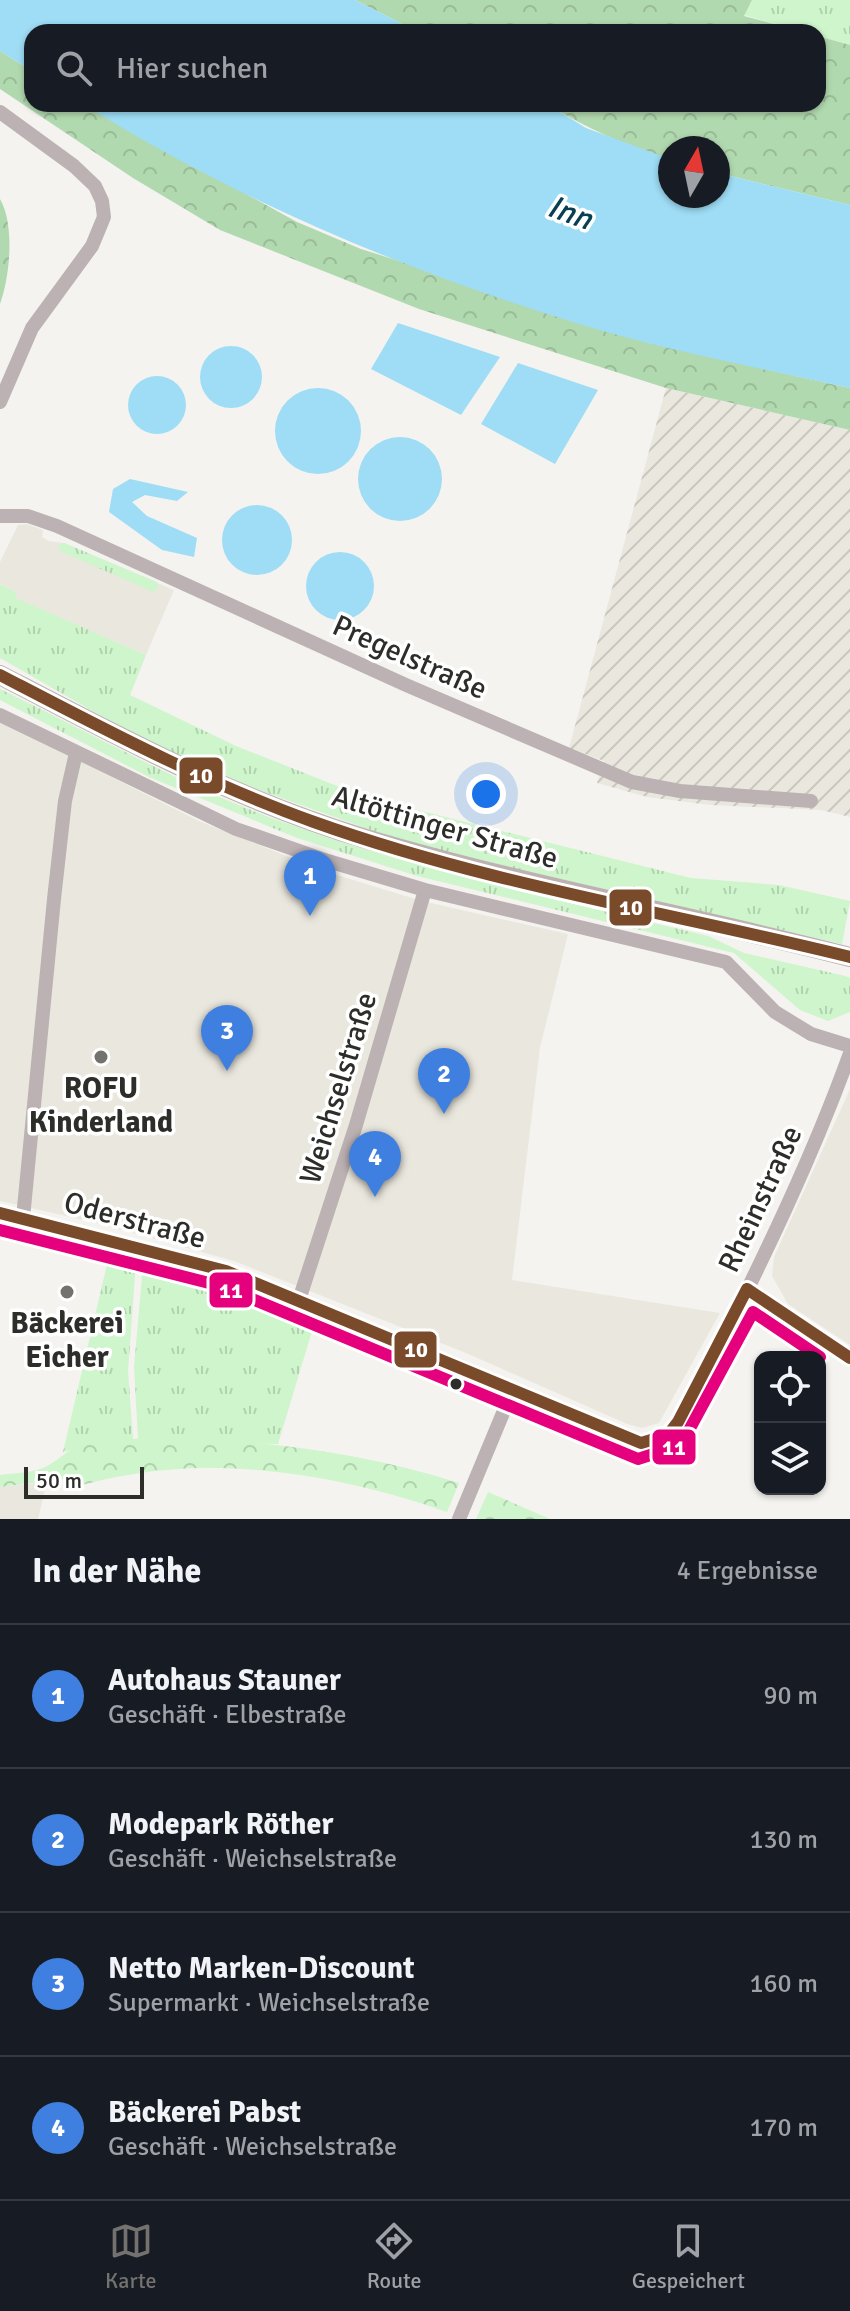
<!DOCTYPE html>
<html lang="de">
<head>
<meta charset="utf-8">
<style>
  :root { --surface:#171b24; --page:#20242c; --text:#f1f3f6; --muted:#9ea1a6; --line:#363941; --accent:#73726f }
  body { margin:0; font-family:Signika,sans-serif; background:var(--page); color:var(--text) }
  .controls { position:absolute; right:24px; bottom:24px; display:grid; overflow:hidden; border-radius:16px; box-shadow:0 2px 6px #0004 }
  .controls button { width:72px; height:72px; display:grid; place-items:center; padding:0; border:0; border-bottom:2px solid var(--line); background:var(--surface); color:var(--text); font:40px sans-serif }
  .compass { position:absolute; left:658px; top:136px; width:72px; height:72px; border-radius:50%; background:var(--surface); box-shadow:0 2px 6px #0004; rotate:9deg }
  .scale { position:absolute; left:24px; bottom:20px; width:120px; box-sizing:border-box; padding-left:8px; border:4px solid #2d2d2a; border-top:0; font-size:22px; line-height:28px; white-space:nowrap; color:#2d2d2a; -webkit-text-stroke:6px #fff; paint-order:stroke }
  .you { position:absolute; left:486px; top:794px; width:28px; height:28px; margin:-20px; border:6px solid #fff; border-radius:50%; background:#1a73e8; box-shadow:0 0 0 12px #1a73e833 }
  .badge { display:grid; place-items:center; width:52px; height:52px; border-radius:50%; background:var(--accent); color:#fff; font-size:26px; font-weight:700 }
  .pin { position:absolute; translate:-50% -66px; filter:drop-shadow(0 2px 4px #0008) }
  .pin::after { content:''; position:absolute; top:42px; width:28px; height:24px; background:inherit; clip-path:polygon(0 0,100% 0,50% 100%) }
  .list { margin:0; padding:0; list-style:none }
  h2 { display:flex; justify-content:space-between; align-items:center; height:104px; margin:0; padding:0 32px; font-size:34px }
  h2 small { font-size:26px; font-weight:400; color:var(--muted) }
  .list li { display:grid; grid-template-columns:52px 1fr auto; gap:24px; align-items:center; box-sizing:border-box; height:144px; padding:0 32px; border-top:2px solid var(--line) }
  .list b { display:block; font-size:30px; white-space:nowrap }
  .list p { margin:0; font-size:26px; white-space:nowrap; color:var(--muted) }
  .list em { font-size:26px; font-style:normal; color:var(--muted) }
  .icon { flex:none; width:44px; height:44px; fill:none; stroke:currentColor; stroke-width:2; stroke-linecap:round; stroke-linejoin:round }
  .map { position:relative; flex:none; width:850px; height:1519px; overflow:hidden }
  .search { position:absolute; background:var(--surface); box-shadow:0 2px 6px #0004; left:24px; right:24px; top:24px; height:88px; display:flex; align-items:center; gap:20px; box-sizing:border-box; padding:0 28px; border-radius:24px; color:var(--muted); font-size:30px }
  .sheet { height:680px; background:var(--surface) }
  nav { display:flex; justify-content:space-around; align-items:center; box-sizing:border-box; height:112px; border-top:2px solid var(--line); background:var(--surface); font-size:22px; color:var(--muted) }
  nav a { display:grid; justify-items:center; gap:4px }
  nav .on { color:var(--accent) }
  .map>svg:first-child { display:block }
  .built { fill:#eae8de }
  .industrial { fill:url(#industrial-furrows) }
  .grass { fill:url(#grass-tufts) }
  .forest { fill:url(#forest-crowns) }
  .park { fill:url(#park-crowns) }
  .water { fill:#9eddf5 }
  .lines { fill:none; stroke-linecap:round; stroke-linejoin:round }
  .minor { stroke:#bdb2b3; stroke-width:14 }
  .secondary { stroke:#bdb1b2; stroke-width:20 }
  .bus-1-casing { stroke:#fff; stroke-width:18 }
  .bus-2-casing { stroke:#fff; stroke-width:18 }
  .bus-1 { stroke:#7a4b2a; stroke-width:12 }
  .bus-2 { stroke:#e5007d; stroke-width:12 }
  .poi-dot { fill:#73726f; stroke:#fff; stroke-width:3 }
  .bus-dot { fill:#2d2d2a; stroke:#fff; stroke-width:3 }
  .labels { text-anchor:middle; stroke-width:7; stroke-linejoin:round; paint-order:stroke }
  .street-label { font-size:30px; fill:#2d2d2a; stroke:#fff }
  .poi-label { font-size:30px; font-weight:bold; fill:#2d2d2a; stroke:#fff }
  .water-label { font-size:32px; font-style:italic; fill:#074052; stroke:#fff }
  .line-badge { stroke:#fff; stroke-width:3 }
  .badge-label { font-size:22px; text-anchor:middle; font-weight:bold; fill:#fff }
</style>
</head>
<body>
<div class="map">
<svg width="850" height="1519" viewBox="0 0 850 1519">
  <defs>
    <pattern id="industrial-furrows" width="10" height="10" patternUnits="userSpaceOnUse" patternTransform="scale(2)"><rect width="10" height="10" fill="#eae8de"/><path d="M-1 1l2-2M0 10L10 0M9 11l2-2" fill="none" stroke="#c9c7bf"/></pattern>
    <pattern id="grass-tufts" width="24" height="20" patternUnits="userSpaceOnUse" patternTransform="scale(2)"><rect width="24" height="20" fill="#cef5cb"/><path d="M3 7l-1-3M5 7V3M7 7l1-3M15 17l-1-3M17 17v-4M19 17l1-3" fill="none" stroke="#b1d2ae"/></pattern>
    <pattern id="forest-crowns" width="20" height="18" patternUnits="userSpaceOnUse" patternTransform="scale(2)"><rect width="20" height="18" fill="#b1d9af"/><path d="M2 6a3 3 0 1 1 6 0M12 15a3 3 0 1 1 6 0" fill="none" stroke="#99bb97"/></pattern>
    <pattern id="park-crowns" width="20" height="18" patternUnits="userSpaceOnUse" patternTransform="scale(2)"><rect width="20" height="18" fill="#cef5cb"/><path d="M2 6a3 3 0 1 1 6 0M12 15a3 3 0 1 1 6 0" fill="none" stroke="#b1d2ae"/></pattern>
  </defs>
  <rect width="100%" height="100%" fill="#f4f3ef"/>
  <path class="built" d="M27,524L43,530L42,537L49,541L64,543L174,590L146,655L15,598L16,592L0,584V562L18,525Z
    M0,721L199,821L324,871L422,901L568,934L540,1048L512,1280L720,1313L659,1423L642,1428L627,1424L466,1353L234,1261L97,1223L0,1201Z
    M850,1089V1345L788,1304L772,1276L774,1257Z
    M47,1482L38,1519H0V1487Z"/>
  <path class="industrial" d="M666,388L850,430V817L821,810L710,805L647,797L597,783L604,761L569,748Z"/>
  <path class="grass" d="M752,0H850V45L818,36V32H804L744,15Z
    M64,543L157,582L158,588L153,592L60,551L58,546Z
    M0,584L16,592V598L146,655L130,695L236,746L365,797L691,878L779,885L850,901L842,944L410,844L231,780L140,738L0,658Z
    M0,689C94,734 182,786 280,821C419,871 565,901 708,936L744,953L845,976L850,978V1012L828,1021L800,1010L734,953L417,876L297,838L149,777L0,700Z
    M109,1256L136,1262L128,1371L133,1439L63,1452Z
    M147,1264L212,1283L315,1321L278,1444L138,1439L134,1367L143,1265Z"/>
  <path class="forest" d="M355,0H752L744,16L804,32H418Z
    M818,36L850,45V205L718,173V148H670V159C626,146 586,128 547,104H818Z
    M0,51L32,71V104H83L297,222L361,249L693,353L850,388V430L666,388L419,309L220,230L133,178L0,89Z
    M0,199C15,225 10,276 0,304Z"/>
  <path class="park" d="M194,1438C285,1444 372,1455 459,1483L447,1512C351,1478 235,1457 134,1474C112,1477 90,1483 68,1488L65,1479L0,1487V1475C16,1473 35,1473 49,1465C61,1458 67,1450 81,1446C117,1437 157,1438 194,1438Z
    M488,1492L550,1519H476Z"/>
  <path class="water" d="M0,0H355L418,32H32V71L0,51Z
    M83,104H547L586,128L670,159V196H718V173L850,205V388C760,368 668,351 579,324C404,270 240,202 83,104Z
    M398,323L500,357L461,415L371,369Z
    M200 377a31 31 0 1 1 62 0a31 31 0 1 1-62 0Z
    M518,363L598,390L555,464L481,424Z
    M128 405a29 29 0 1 1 58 0a29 29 0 1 1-58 0Z
    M275 431a43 43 0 1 1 86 0a43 43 0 1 1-86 0Z
    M358 479a42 42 0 1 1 84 0a42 42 0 1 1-84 0Z
    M130,479L188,492L177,501L145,495L132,502L147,516L197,538L194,557L162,550L109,512L113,489Z
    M222 540a35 35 0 1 1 70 0a35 35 0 1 1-70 0Z
    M306 586a34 34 0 1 1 68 0a34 34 0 1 1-68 0Z"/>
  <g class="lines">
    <path class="minor" d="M0,112L74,166L95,186L102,201L104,217L92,246L32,328L0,402
      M0,516H28L57,526L406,685L632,782L680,791L811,801
      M0,715L236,829L328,861L425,890L726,962L775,1012L811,1034L850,1046
      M0,1213L226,1271L460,1366L622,1438C637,1442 655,1446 669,1435C690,1417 702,1379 715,1355C764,1257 813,1156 850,1053
      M23,1218L54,899L65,801L76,753
      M747,1289L850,1358
      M299,1300L356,1125L425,890
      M459,1519L513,1389"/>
    <path class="secondary" d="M0,675C119,737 234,799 363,838C524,886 688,915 850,957"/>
    <defs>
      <path id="bus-1" d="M0,675C102,728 205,783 314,822C487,884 672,913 850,957
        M0,1213L226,1271L641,1443L668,1435L678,1422L747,1289
        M747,1289L850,1358"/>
      <path id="bus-2" d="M0,1230L221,1286L638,1459L681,1445L753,1312L820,1357"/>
    </defs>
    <use href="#bus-1" class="bus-1-casing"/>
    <use href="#bus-2" class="bus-2-casing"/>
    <use href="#bus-1" class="bus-1"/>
    <use href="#bus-2" class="bus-2"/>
  </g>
  <g class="poi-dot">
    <circle cx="101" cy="1057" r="8"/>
    <circle cx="67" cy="1292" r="8"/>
  </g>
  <circle class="bus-dot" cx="456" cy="1384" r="7"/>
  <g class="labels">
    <g class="street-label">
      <text transform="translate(410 657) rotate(24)" y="10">Pregelstraße</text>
      <text transform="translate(445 827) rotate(16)" y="10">Altöttinger Straße</text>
      <text transform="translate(338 1088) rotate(-73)" y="10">Weichselstraße</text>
      <text transform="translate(760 1199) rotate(-65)" y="10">Rheinstraße</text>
      <text transform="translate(135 1220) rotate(15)" y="10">Oderstraße</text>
    </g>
    <g class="poi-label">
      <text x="101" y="1098">ROFU<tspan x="101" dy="34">Kinderland</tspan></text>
      <text x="67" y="1333">Bäckerei<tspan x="67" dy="34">Eicher</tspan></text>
    </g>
    <g class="water-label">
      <text transform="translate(570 212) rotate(20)" y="11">Inn</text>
    </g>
  </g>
  <g class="line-badge">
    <rect x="178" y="756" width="46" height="39" rx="8" fill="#7a4b2a"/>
    <rect x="608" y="888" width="45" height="39" rx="8" fill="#7a4b2a"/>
    <rect x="208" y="1271" width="46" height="38" rx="8" fill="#e5007d"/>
    <rect x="393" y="1330" width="45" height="39" rx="8" fill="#7a4b2a"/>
    <rect x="651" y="1428" width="46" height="38" rx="8" fill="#e5007d"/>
  </g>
  <g class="badge-label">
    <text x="201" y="783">10</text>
    <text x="631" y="915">10</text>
    <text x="231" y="1298">11</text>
    <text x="416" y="1357">10</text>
    <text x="674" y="1455">11</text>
  </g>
</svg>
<div class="controls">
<button><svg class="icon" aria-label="locate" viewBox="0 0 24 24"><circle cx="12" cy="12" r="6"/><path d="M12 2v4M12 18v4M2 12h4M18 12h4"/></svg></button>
<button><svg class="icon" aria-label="layers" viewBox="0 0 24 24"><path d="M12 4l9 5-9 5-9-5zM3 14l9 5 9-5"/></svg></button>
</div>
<svg class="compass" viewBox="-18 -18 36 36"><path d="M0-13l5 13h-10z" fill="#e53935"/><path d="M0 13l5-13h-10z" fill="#9ea1a6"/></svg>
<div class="scale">50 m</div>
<div class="you"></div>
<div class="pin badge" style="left:310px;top:916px;background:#3f7fe0">1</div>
<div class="pin badge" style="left:444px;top:1114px;background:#3f7fe0">2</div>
<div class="pin badge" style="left:227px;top:1071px;background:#3f7fe0">3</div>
<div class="pin badge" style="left:375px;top:1197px;background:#3f7fe0">4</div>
<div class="search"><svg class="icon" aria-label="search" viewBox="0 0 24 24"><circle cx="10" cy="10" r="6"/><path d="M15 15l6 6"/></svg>Hier suchen</div>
</div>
<section class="sheet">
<h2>In der Nähe<small>4 Ergebnisse</small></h2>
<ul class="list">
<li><span class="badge" style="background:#3f7fe0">1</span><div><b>Autohaus Stauner</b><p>Geschäft · Elbestraße</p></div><em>90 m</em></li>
<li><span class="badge" style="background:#3f7fe0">2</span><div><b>Modepark Röther</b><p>Geschäft · Weichselstraße</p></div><em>130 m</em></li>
<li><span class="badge" style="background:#3f7fe0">3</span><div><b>Netto Marken-Discount</b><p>Supermarkt · Weichselstraße</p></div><em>160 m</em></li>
<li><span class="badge" style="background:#3f7fe0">4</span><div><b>Bäckerei Pabst</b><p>Geschäft · Weichselstraße</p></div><em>170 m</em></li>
</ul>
</section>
<nav>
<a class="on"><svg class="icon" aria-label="map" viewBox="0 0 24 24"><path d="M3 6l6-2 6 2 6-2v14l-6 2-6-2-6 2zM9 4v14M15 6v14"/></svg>Karte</a>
<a><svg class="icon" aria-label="directions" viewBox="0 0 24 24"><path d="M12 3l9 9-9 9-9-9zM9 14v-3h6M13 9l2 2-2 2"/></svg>Route</a>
<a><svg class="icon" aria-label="saved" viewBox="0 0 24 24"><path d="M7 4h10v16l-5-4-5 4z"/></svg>Gespeichert</a>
</nav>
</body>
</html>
